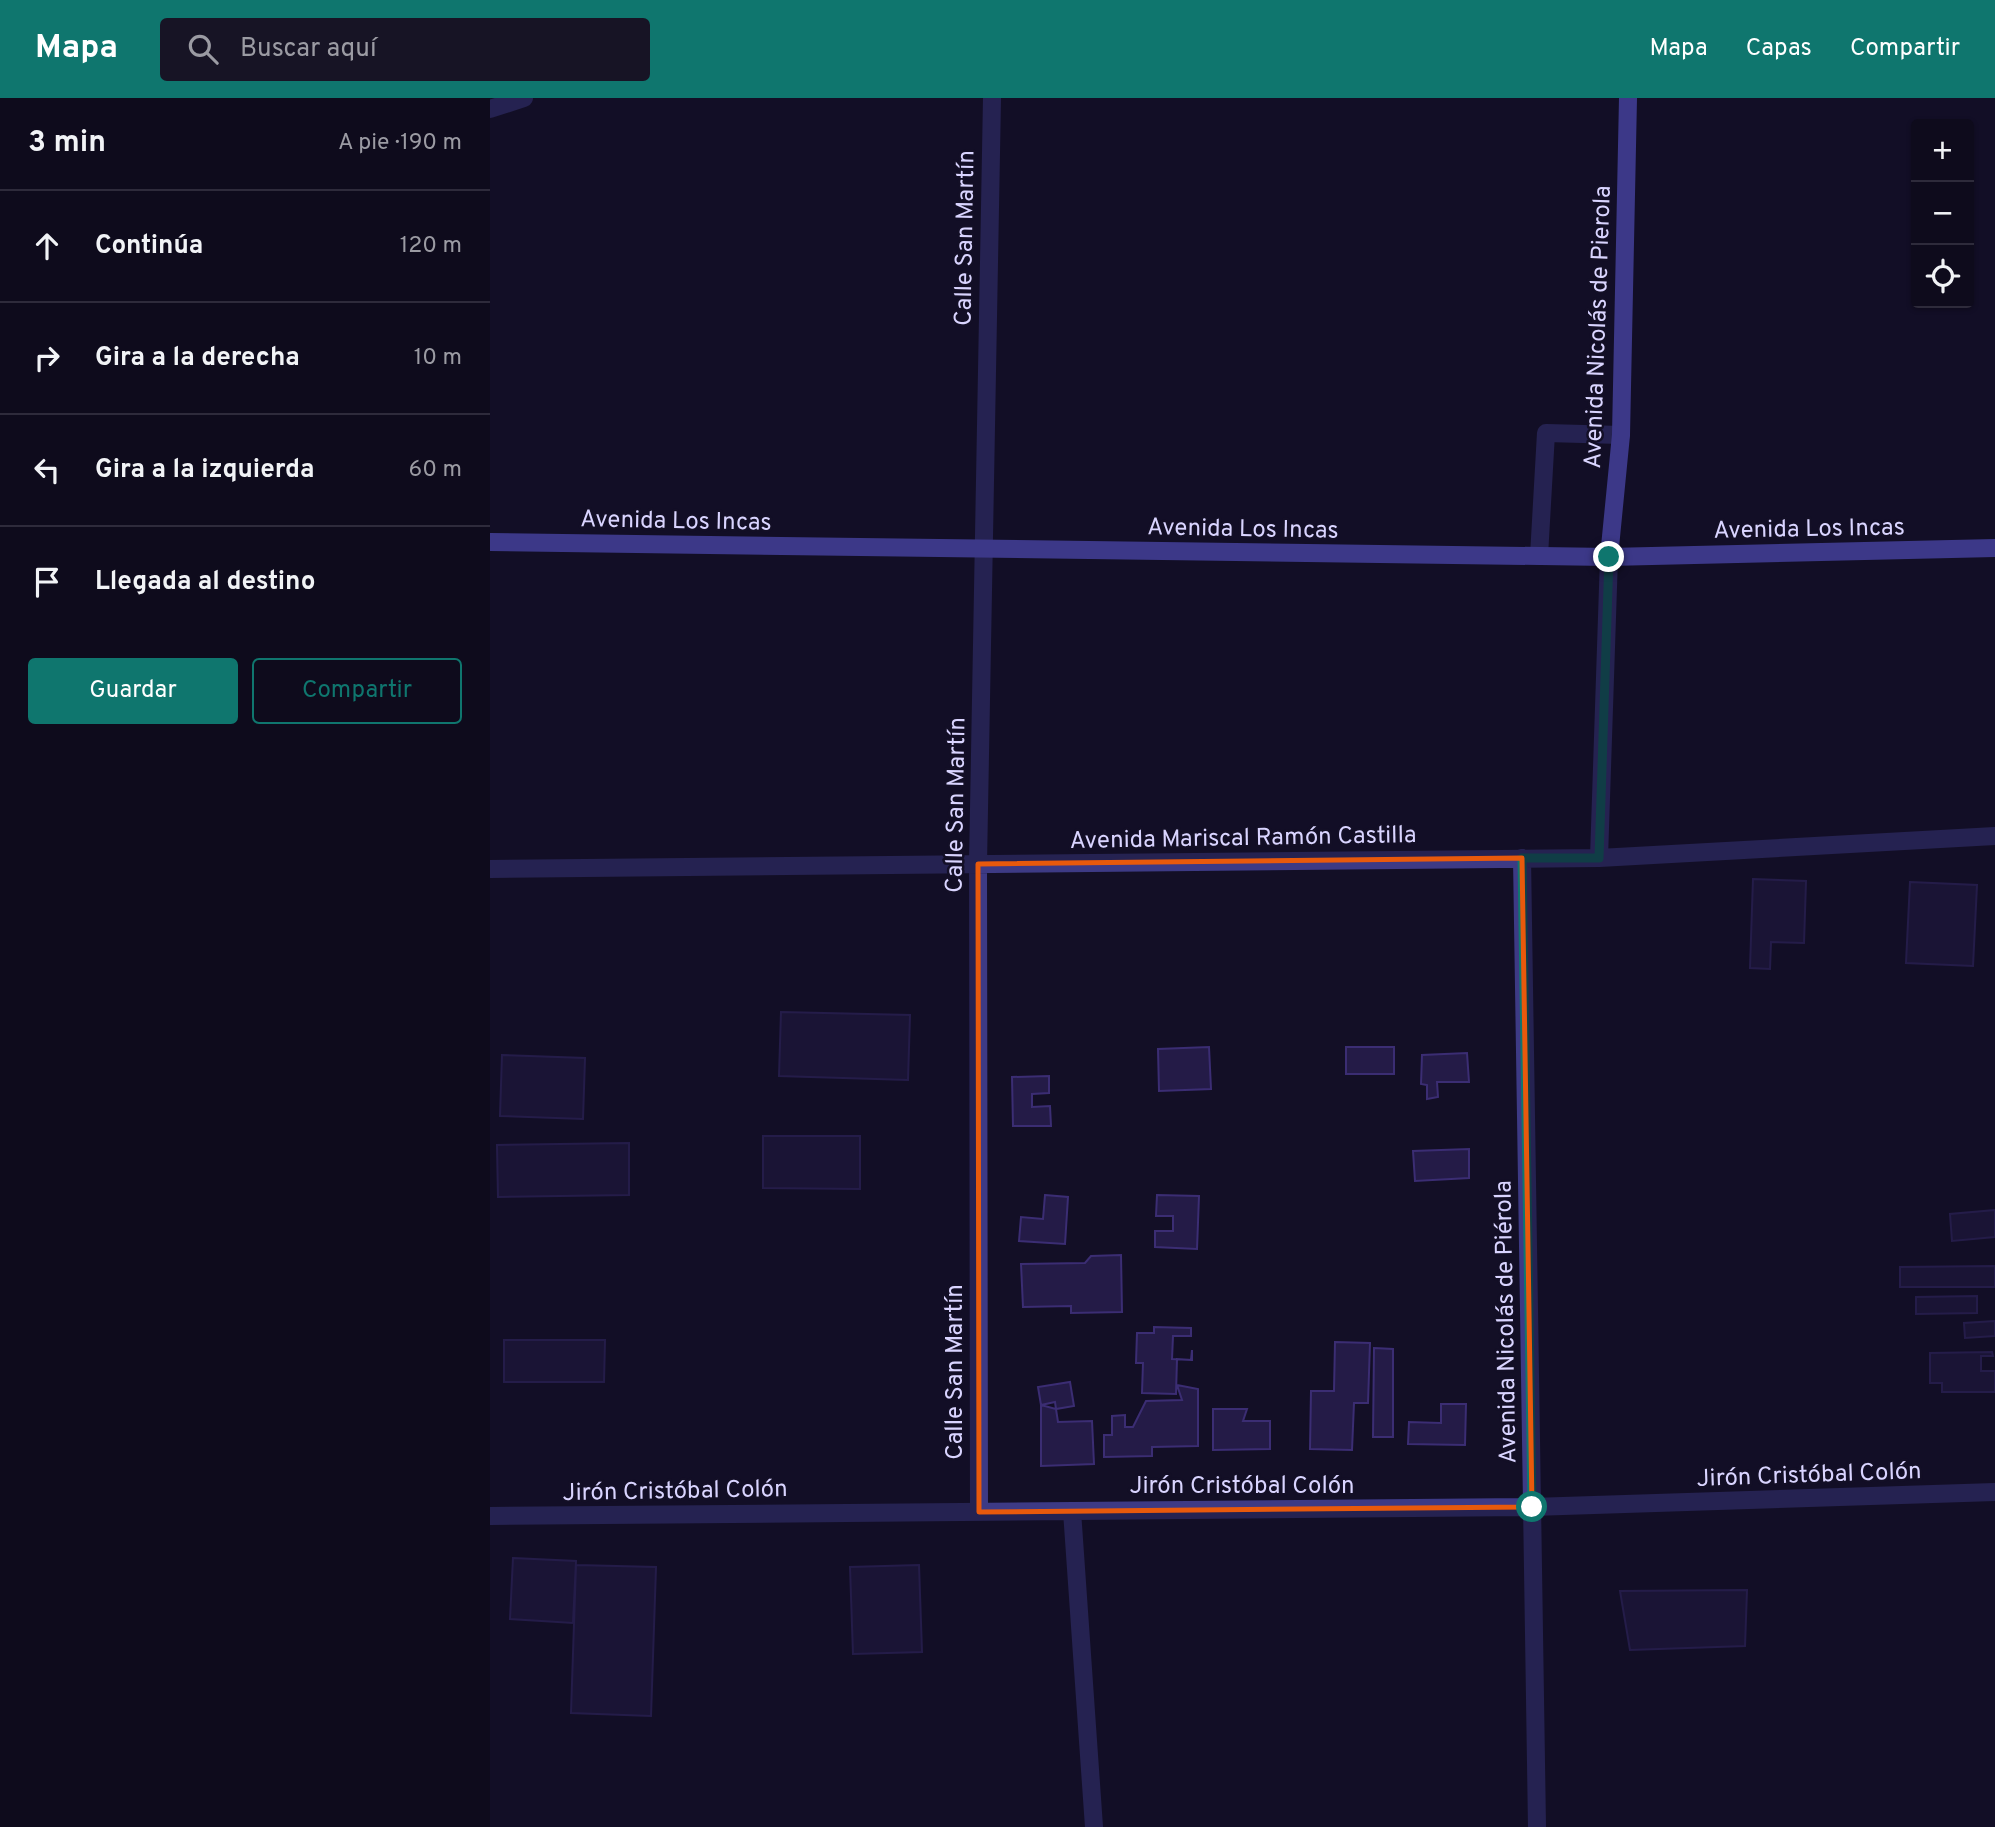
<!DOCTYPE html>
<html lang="es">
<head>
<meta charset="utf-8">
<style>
  :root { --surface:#0e0b1c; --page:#171425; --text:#f1f3f6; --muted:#9b9ba3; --line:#2e2b3b; --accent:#0f766e }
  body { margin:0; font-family:Overpass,sans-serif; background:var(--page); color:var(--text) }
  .controls { position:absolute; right:21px; top:21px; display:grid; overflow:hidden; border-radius:7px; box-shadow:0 2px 5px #0004 }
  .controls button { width:63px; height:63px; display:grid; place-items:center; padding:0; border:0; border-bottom:2px solid var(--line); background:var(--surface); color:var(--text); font:35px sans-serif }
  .stop { position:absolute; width:21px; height:21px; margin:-16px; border:5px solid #0f766e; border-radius:50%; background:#fff }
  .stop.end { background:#0f766e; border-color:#fff; box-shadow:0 2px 7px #0008 }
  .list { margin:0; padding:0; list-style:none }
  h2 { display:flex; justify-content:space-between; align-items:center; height:91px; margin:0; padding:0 28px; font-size:30px }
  h2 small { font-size:23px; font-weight:400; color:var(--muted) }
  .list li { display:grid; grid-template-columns:46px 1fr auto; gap:21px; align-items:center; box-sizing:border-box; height:112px; padding:0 28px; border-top:2px solid var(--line) }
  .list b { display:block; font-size:26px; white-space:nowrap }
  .list em { font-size:23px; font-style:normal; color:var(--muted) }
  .actions { display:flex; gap:14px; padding:21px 28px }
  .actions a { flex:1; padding:16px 0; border:2px solid var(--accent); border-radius:7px; text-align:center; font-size:24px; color:var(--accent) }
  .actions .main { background:var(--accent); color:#fff }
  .icon { flex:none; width:38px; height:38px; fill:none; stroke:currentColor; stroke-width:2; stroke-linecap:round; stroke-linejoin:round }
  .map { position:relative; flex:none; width:1505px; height:1729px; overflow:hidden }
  header { display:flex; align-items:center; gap:42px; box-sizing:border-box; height:98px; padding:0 35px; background:var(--accent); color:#fff }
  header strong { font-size:33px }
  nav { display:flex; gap:38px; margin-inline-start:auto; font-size:24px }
  .search { width:490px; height:63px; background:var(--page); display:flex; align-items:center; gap:18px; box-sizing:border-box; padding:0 24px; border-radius:7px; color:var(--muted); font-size:26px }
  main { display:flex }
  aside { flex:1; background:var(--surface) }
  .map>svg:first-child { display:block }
  .building { fill:#241b47; stroke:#3b2d73; stroke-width:2 }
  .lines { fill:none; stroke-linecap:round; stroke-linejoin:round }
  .lane { stroke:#3d3a85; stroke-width:18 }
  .street { stroke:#3d3a85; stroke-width:18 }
  .secondary { stroke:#6f6bff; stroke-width:18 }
  .route { stroke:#0f766e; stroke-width:9 }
  .marked { fill:none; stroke:#e8590c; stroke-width:5; stroke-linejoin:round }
  .labels { text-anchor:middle; stroke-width:5; stroke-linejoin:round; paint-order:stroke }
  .street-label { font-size:24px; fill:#d9d4ff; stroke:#130f26 }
</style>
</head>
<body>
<header>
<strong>Mapa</strong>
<div class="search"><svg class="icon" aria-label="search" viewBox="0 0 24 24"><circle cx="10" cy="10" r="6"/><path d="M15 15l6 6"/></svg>Buscar aquí</div>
<nav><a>Mapa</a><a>Capas</a><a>Compartir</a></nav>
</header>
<main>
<aside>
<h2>3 min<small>A pie · 190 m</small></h2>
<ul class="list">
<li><svg class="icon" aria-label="ahead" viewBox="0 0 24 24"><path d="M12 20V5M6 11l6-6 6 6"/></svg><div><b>Continúa</b></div><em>120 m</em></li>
<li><svg class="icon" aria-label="right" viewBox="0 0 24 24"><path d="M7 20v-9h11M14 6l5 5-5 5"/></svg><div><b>Gira a la derecha</b></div><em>10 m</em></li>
<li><svg class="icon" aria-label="left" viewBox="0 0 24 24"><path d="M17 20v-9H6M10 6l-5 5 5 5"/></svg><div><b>Gira a la izquierda</b></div><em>60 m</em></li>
<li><svg class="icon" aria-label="arrive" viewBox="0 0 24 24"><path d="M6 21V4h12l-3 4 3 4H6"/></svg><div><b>Llegada al destino</b></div></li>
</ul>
<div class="actions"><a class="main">Guardar</a><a>Compartir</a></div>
</aside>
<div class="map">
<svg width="1505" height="1729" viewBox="0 0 1505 1729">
  <rect width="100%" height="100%" fill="#130f26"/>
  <path class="building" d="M1263,781L1316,783L1314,845L1281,844L1280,871L1260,870Z
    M1420,784L1487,787L1483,868L1416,865Z
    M291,914L420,917L418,982L289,978Z
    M719,949L721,991L669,993L668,951Z
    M856,949H904V976H856Z
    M977,955L979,984H947L948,999L937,1001V987L931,986L932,957Z
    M12,957L95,960L93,1021L10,1018Z
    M559,978V995L542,996V1009L560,1008L561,1028H523L522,979Z
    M273,1038H370V1091L273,1090Z
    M139,1045V1097L8,1099L7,1047Z
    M979,1051V1080L925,1083L923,1053Z
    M555,1097L578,1099L575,1146L529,1143L531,1119L553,1121Z
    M667,1097L709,1098L707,1151L665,1149V1133H683V1118H666Z
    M1505,1112V1139L1462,1143L1460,1116Z
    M631,1157L632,1214L581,1215V1208L533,1209L531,1166L595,1165L601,1158Z
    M1505,1168V1189H1410V1169Z
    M1487,1198V1215L1426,1216V1199Z
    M1505,1223V1238L1475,1240L1474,1225Z
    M664,1229L701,1230V1238H683L682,1261L701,1262L702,1252V1262L687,1261L686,1296L652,1295L653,1265H646L647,1235H664Z
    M14,1242H115L114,1284H14Z
    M845,1244L880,1245L878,1305H864L862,1352L820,1351L821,1293H844Z
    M884,1250L903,1251V1339H883Z
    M1502,1254L1503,1258H1491V1273H1505V1294H1452V1285H1440V1255Z
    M580,1284L584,1308L566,1311L565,1304L551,1307L548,1289Z
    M687,1287L708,1291V1348L662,1349V1358L614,1359V1337H622V1318L635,1317V1329H643L656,1303L692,1302Z
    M951,1306H976L975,1347L918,1346L919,1324L951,1325Z
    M551,1307L566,1311L568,1324L602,1323L604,1366L551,1368Z
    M723,1311H757L753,1323H780V1351L723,1352Z
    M23,1460L86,1463L83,1525L20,1521Z
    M86,1467L166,1469L161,1618L81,1615Z
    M429,1467L432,1554L363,1556L360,1469Z
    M1257,1492L1255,1548L1140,1552L1130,1493Z"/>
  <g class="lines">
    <path class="lane" d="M1049,458L1056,335L1131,337"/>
    <path class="street" d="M0,11L34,0
      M1032,760L1047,1729
      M1109,760L1119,459
      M0,771L1109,760L1505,738
      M582,1413L604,1729
      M489,1414L488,766L502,0
      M0,1418L1042,1409L1505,1394"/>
    <path class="secondary" d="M0,444L1119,459L1505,450
      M1119,459L1131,337L1138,0"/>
  </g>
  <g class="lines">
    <path class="route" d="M1042,1409L1032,760H1109L1119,459"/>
  </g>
  <path d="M0 0H1505V1729H0ZM1032,760L1042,1409L489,1414L488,766Z" fill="#130f26" fill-opacity=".55" fill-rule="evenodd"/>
  <path class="marked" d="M1032,760L1042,1409L489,1414L488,766Z"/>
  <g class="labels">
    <g class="street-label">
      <text transform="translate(474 140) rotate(-89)" y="8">Calle San Martín</text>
      <text transform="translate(1107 229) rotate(-88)" y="8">Avenida Nicolás de Pierola</text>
      <text transform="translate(186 422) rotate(1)" y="8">Avenida Los Incas</text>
      <text transform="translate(753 430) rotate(1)" y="8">Avenida Los Incas</text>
      <text transform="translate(1319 430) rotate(-1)" y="8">Avenida Los Incas</text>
      <text transform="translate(465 707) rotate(-89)" y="8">Calle San Martín</text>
      <text transform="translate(753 739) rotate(-1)" y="8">Avenida Mariscal Ramón Castilla</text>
      <text transform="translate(1015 1224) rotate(-91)" y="8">Avenida Nicolás de Piérola</text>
      <text transform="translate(464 1274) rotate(-90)" y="8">Calle San Martín</text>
      <text transform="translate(1319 1376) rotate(-2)" y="8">Jirón Cristóbal Colón</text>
      <text x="752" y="1395">Jirón Cristóbal Colón</text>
      <text transform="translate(185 1392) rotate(-1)" y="8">Jirón Cristóbal Colón</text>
    </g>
  </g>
</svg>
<div class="controls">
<button>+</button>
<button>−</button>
<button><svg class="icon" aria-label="locate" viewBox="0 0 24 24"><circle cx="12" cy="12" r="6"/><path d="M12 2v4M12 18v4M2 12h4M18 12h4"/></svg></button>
</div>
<div class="stop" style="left:1042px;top:1409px"></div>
<div class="stop end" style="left:1119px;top:459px"></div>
</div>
</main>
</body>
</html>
